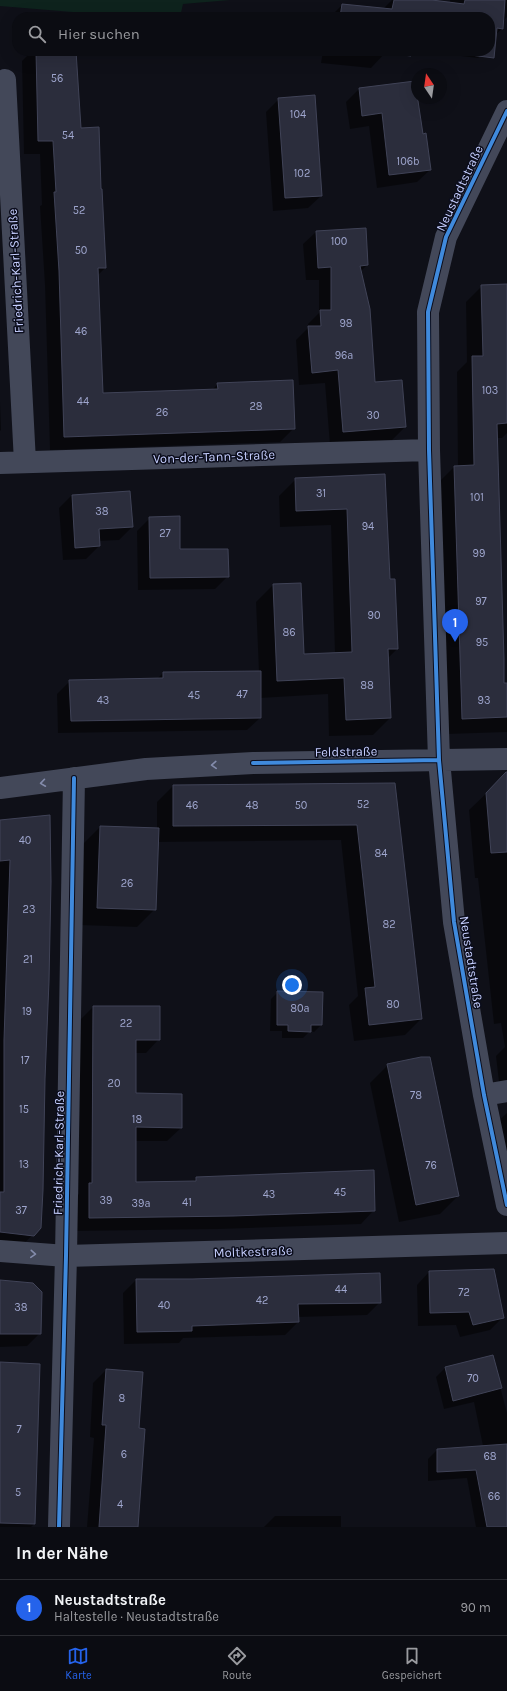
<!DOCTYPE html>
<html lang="de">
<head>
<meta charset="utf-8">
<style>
  :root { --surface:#0b0c12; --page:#14151b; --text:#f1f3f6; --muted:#9a9b9f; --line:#2b2c32; --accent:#2563eb }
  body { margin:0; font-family:Karla,sans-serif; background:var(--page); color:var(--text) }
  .compass { position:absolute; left:411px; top:68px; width:36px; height:36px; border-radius:50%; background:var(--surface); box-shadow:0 4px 16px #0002; rotate:347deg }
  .you { position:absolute; left:292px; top:985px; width:14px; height:14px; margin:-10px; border:3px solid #fff; border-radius:50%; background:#1a73e8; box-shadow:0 0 0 6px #1a73e833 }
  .badge { display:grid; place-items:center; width:26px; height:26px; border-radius:50%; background:var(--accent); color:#fff; font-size:13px; font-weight:700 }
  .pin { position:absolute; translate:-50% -33px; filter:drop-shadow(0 1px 2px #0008) }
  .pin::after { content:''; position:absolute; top:21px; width:14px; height:12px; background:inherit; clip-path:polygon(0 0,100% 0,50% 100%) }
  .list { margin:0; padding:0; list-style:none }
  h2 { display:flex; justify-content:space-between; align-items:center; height:52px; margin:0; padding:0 16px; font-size:17px }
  h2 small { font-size:13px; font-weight:400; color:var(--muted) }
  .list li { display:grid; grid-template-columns:26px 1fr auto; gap:12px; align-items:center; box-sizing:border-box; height:56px; padding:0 16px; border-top:1px solid var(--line) }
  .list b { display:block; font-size:15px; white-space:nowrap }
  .list p { margin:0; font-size:13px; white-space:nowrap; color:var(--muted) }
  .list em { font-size:13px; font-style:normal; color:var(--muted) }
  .icon { flex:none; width:22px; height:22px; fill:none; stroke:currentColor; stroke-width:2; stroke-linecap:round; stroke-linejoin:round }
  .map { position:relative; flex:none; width:507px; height:1527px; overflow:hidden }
  .search { position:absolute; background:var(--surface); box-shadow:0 4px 16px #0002; left:12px; right:12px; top:12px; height:44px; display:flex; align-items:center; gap:10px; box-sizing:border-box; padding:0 14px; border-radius:16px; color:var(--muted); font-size:15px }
  .sheet { height:108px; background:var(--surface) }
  nav { display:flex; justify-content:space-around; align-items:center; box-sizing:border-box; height:56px; border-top:1px solid var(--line); background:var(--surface); font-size:11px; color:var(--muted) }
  nav a { display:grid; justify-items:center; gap:2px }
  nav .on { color:var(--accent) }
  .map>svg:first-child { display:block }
  .green { fill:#0e231d }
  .shadow { fill:#0007 }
  .building { fill:#2b2d3c; stroke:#404357 }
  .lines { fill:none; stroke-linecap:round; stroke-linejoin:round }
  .minor { stroke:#434859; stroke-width:22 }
  .cycleway-casing { stroke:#0b0d1c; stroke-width:6 }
  .cycleway { stroke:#408adc; stroke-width:4 }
  .oneway { stroke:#848cac }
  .labels { text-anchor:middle; stroke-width:3; stroke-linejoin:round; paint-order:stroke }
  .number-label { font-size:11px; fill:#9fa6ce }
  .street-label { font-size:13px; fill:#c6cfff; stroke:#0b0d1c }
</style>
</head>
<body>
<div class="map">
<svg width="507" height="1527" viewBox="0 0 507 1527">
  <rect width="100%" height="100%" fill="#0f1018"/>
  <path class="green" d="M0,0H230L183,4L180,17H133L0,6Z"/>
  <path class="shadow" d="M392,0H416L450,3V0H507V17L502,22V29L495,35L490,46V17H330L342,5L383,9Z
    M32,51H75L80,129L105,268L98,275L102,394L211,391L218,384L294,428L280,442L50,450L45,285L40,206L42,205L40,154H24L22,61Z
    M323,51H387L371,68L321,63Z
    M419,51H485L478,58Z
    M414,82L422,135L430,170L417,182L377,188L369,126L350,129L346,102L359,89Z
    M279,99L321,196L308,208L273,211L266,112Z
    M316,232L367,265L361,271L374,383L405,427L392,440L330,445L325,383L299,385L296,340L308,328V324L319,313V280H306L303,244Z
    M507,285V433L502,438H496L504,684H507V732L447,734L439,482L454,467H458L457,372L467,362L466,302L482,286Z
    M0,402L1,430L0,431Z
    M384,475L389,580L397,649L388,658L390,718L373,735L329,736L328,694L260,698V718L247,730L58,733L57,694L70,681L157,679L163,673L259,672L256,602L273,585L300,584L303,655L335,654L331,525L280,527L279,496L296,479Z
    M129,492L132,527L119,540L98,541L99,546L86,559L63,560L59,508L72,495Z
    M150,518L179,550L228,576L215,589L138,590L137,531Z
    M394,784L421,1019L405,1035L354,1041L349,1005L358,996L341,840L157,842L155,909L137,927L79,925L82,845L100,827L157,829V802L173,786Z
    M507,786V1081L499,1082L496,1056L505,1047L501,1023L494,1024L478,878H475L469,810L493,787Z
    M49,816L40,1227L17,1251L0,1249V821Z
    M278,992L322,993L321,1025L314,1032L310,1031L303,1038H282V1031H270L271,999Z
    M93,1007L159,1039L146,1053H135V1094L181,1128L167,1141H135V1183L192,1182L197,1178L374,1210L361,1224L219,1229L76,1231V1197L79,1194L80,1020Z
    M388,1065L458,1196L440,1214L399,1222L370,1083Z
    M507,1113V1175L492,1127Z
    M429,1272L503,1317L490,1330L460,1337L456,1325L418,1326L417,1285Z
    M0,1280L40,1333L27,1346L0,1347Z
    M136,1280L380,1302L367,1315L298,1317V1322L285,1335L183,1338L179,1343L124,1344L123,1293Z
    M492,1356L507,1413V1527H476L467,1478L428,1481V1459L437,1450L483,1446L474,1402L444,1409L436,1377L445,1368Z
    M0,1363L39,1365L34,1524L31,1527H0Z
    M106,1370L138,1429L137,1527H87L94,1438L90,1437L93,1383Z
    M275,1516H341V1527H264Z"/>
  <path class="building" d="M394,0H432L464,4L465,0H505L503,29L497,28L494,58L439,51H490V17H340L342,4L392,9Z
    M36,51H76L81,128L99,127L101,189H102L106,268H98L103,393L218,389L217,383L293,380L295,429L64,437L59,271L54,192H56L53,141H38Z
    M372,51H410L411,56Z
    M415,81L423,134L426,133L431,170L389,175L382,113L362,116L359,88Z
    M315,95L322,196L285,198L278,98Z
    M366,228L368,265L360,266L370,309L375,382L402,380L406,427L343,432L338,370L312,373L308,326H321L320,310H331V267L318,268L316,231Z
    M507,284V423L497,424L504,659V683H507V717L462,719L454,466L474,465L472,356H483L481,285Z
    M385,474L390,579H395L398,649H388L391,718L346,720L344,678L277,681L273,584L301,583L304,654L352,652L347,509L296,511L295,478Z
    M130,491L133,527L99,529L100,546L75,548L72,495Z
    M180,516V549H228L229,577L150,578L149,517Z
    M261,671V718L71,721L69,680L163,678V672Z
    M506,772H507V852L491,853L486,793Z
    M395,783L422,1019L369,1025L365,988L375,987L357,825L173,826V785Z
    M50,815L51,882L49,981L45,1079L43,1190L41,1228L34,1236L0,1232V1192H4V1040L10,860L0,861V820Z
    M100,826L159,828L156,910L97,908Z
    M277,991L323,992L322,1025H311V1032L288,1031V1025H277Z
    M93,1006H160V1040H136V1093L182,1094V1128L136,1127V1182L196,1181V1177L374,1170L375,1211L233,1216L89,1218V1183H92Z
    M421,1057H430L459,1196L416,1205L387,1064Z
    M494,1269L504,1318L473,1325L469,1312L430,1313L429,1271Z
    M380,1273L381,1303L298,1304L299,1322L192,1326V1331L137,1332L136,1279H192Z
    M0,1280L33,1283L42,1292L41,1334H0Z
    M493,1355L502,1388L453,1401L445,1367Z
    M0,1362L40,1364L35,1524L0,1523Z
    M106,1369L143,1372L139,1428L145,1429L138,1527H99L106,1425H102Z
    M507,1444V1527H487L476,1470L437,1472V1449Z"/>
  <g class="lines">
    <path class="minor" d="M5,80L25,462
      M507,111L446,237L428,312L429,450L439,760L454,922L484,1095L507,1205
      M0,463L429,450
      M0,788L146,769L253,763L507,759
      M484,1095L507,1091
      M0,1251L66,1256L507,1243
      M59,1527L66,1256L74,778"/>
    <defs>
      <path id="cycleway" d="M507,111L446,237L428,312L429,450L439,760L454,922L484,1095L507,1205
        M253,763L439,760
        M59,1527L66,1256L74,778"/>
    </defs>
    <use href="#cycleway" class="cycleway-casing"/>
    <use href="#cycleway" class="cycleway"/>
  </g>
  <defs><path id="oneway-chevron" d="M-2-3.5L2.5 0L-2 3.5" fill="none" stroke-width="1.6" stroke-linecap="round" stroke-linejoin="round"/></defs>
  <g class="oneway">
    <use href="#oneway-chevron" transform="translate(214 765) rotate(177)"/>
    <use href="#oneway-chevron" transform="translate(43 783) rotate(172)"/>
    <use href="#oneway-chevron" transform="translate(33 1254) rotate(4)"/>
  </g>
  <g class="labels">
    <g class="number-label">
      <text x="57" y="82">56</text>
      <text x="298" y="118">104</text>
      <text x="68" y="139">54</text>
      <text x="408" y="165">106b</text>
      <text x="302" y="177">102</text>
      <text x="79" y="214">52</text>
      <text x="339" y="245">100</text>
      <text x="81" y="254">50</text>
      <text x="346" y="327">98</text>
      <text x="81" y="335">46</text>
      <text x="344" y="359">96a</text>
      <text x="490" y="394">103</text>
      <text x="83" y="405">44</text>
      <text x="256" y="410">28</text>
      <text x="162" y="416">26</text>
      <text x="373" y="419">30</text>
      <text x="321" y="497">31</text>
      <text x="477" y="501">101</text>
      <text x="102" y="515">38</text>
      <text x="368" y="530">94</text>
      <text x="165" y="537">27</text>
      <text x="479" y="557">99</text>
      <text x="481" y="605">97</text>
      <text x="374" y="619">90</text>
      <text x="289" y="636">86</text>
      <text x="482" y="646">95</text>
      <text x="367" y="689">88</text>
      <text x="242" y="698">47</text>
      <text x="194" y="699">45</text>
      <text x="103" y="704">43</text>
      <text x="484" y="704">93</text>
      <text x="363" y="808">52</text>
      <text x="192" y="809">46</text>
      <text x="252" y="809">48</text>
      <text x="301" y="809">50</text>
      <text x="25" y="844">40</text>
      <text x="381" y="857">84</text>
      <text x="127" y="887">26</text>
      <text x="29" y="913">23</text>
      <text x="389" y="928">82</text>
      <text x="28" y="963">21</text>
      <text x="393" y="1008">80</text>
      <text x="300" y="1012">80a</text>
      <text x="27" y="1015">19</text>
      <text x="126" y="1027">22</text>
      <text x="25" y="1064">17</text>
      <text x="114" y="1087">20</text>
      <text x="416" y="1099">78</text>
      <text x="24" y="1113">15</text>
      <text x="137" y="1123">18</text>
      <text x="24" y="1168">13</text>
      <text x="431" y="1169">76</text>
      <text x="340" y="1196">45</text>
      <text x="269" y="1198">43</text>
      <text x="106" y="1204">39</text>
      <text x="187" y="1206">41</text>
      <text x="141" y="1207">39a</text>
      <text x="21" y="1214">37</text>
      <text x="341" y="1293">44</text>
      <text x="464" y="1296">72</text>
      <text x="262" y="1304">42</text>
      <text x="164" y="1309">40</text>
      <text x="21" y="1311">38</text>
      <text x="473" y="1382">70</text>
      <text x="122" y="1402">8</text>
      <text x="19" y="1433">7</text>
      <text x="124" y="1458">6</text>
      <text x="490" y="1460">68</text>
      <text x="18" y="1496">5</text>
      <text x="494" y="1500">66</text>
      <text x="120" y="1508">4</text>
    </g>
    <g class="street-label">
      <text transform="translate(459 188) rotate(-65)" y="5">Neustadtstraße</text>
      <text transform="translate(15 271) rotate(-93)" y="5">Friedrich-Karl-Straße</text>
      <text transform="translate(214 456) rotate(-2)" y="5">Von-der-Tann-Straße</text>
      <text transform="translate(346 751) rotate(-1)" y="5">Feldstraße</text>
      <text transform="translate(472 962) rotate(81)" y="5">Neustadtstraße</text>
      <text transform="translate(58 1153) rotate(-89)" y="5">Friedrich-Karl-Straße</text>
      <text transform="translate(253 1251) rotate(-2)" y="5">Moltkestraße</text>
    </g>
  </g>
</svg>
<svg class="compass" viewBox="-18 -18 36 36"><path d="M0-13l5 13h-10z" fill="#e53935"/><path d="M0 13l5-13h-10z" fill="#9a9b9f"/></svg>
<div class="you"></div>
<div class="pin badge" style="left:455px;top:642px">1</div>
<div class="search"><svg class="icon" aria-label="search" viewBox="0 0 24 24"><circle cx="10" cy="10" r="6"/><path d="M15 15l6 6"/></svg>Hier suchen</div>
</div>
<section class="sheet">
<h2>In der Nähe<small></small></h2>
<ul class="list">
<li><span class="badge">1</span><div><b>Neustadtstraße</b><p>Haltestelle · Neustadtstraße</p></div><em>90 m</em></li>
</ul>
</section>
<nav>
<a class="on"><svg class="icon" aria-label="map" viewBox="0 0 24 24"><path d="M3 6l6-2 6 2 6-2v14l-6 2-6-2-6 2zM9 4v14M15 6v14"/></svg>Karte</a>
<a><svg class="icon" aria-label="directions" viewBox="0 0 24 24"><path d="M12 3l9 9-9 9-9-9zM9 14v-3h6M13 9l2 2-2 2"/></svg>Route</a>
<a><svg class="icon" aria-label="saved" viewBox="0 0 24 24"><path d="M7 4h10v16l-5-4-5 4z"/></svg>Gespeichert</a>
</nav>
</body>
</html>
